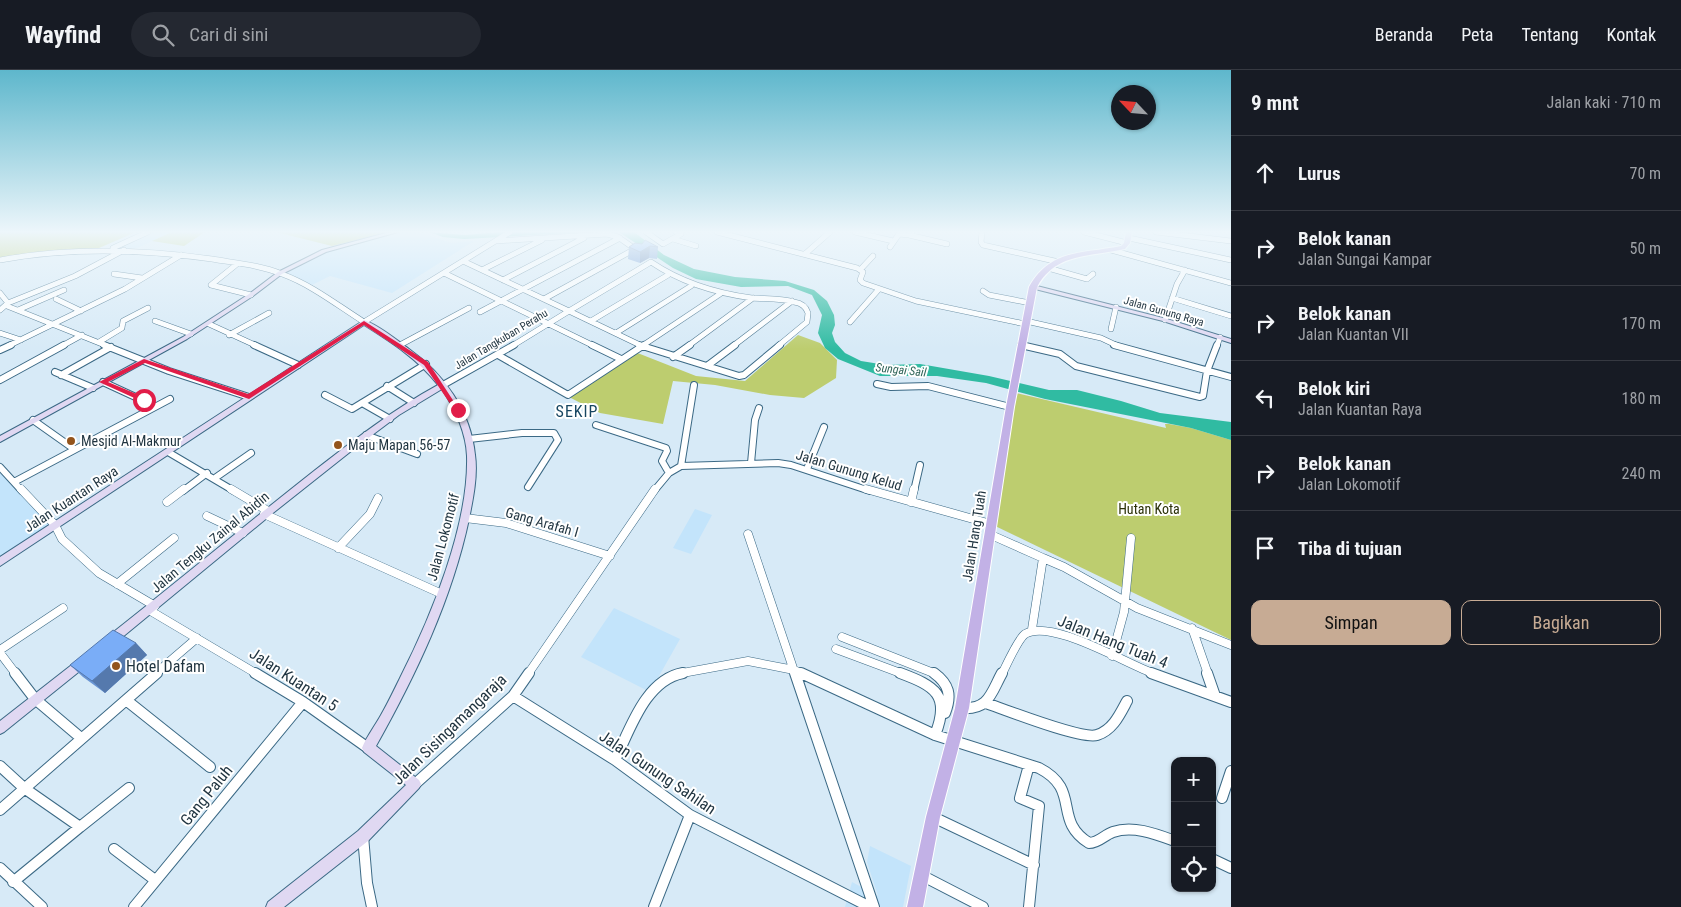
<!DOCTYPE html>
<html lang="id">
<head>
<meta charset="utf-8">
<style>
  :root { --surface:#171b24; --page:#242831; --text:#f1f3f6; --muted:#9ea1a6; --line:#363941; --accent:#c7ab94 }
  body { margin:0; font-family:"Roboto Condensed",sans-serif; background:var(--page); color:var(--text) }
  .controls { position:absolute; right:15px; bottom:15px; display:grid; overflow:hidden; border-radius:10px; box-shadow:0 1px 4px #0004 }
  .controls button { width:45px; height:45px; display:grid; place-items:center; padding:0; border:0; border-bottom:1px solid var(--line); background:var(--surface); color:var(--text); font:25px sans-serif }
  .compass { position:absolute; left:1111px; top:15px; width:45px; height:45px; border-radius:50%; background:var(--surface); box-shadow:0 1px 4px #0004; rotate:296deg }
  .stop { position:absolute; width:15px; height:15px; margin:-11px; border:4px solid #e11d48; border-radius:50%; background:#fff }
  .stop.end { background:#e11d48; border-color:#fff; box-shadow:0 1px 5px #0008 }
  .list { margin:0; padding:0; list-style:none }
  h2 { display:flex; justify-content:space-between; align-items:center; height:65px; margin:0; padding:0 20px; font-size:21px }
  h2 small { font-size:16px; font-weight:400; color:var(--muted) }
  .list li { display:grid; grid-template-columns:32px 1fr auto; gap:15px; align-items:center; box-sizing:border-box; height:75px; padding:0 20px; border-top:1px solid var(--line) }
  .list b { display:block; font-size:19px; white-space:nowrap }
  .list p { margin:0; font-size:16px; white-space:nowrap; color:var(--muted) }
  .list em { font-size:16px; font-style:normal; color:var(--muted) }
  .actions { display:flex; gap:10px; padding:15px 20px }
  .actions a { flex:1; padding:11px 0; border:1px solid var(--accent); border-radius:10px; text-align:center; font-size:18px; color:var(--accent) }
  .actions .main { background:var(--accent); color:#111 }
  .icon { flex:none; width:28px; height:28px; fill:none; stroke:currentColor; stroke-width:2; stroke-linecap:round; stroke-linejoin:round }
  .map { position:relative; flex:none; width:1231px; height:837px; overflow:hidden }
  header { display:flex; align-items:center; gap:30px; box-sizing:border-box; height:70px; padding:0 25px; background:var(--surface); border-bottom:1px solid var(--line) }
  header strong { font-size:24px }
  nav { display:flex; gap:28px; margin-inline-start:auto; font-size:18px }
  .search { width:350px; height:45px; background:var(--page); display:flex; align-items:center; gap:12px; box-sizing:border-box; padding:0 18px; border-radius:28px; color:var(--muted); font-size:19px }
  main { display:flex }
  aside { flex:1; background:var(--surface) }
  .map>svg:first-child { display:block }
  .built { fill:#c3e4fb }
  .green { fill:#bdcd6f }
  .water { fill:#30bba2 }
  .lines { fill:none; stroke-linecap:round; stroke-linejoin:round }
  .street-far3-casing { stroke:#3b6985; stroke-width:6 }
  .street-far2-casing { stroke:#3b6985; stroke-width:8 }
  .street-far1-casing { stroke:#3b6985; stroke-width:9 }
  .street-casing { stroke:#3b6985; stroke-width:12 }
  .secondary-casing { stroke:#3b6985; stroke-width:2 }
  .primary-casing { stroke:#fff; stroke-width:2 }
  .street-far3 { stroke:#fff; stroke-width:5 }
  .street-far2 { stroke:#fff; stroke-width:6 }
  .street-far1 { stroke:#fff; stroke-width:8 }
  .street { stroke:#fff; stroke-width:10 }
  .secondary { fill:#e0d8f2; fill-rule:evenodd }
  .primary { fill:#c2b1e6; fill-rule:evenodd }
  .wall { fill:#6995d4 }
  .shaded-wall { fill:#5579ad }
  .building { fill:#7aadf7; stroke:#5579ad }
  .route { fill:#e11d48 }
  .poi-dot { fill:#93541c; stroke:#fff; stroke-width:2 }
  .labels { text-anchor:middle; stroke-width:4; stroke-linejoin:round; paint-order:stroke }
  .far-street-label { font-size:11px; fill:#1f333f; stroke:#fff }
  .far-water-label { font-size:12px; font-style:italic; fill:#2e6357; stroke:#fff }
  .poi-label { font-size:14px; fill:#1f333f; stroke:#fff; text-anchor:start }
  .street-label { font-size:14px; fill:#1f333f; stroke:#fff }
  .park-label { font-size:14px; fill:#2b3108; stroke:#fff }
  .quarter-label { font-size:16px; letter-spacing:1px; fill:#164560; stroke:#fff }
  .near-street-label { font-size:16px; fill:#1f333f; stroke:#fff }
  .near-poi-label { font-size:16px; fill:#1f333f; stroke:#fff; text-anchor:start }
</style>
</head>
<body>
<header>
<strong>Wayfind</strong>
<div class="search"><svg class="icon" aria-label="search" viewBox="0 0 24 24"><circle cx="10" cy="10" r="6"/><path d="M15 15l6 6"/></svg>Cari di sini</div>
<nav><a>Beranda</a><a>Peta</a><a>Tentang</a><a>Kontak</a></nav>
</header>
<main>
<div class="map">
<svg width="1231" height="837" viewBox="0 0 1231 837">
  <rect width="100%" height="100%" fill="#d7eaf7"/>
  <path class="built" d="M152,162H172L137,178H117Z
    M396,162H418L451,173L474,171L392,223L330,206L312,215L286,203L329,179Z
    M0,403L49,455L0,489Z
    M695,439L712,445L691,484L673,478Z
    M614,538L680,569L650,622L581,587Z
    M870,776L911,796L903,837H845L852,812L878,826L867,792Z"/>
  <path class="green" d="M0,162H136L99,178L0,189Z
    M172,162H205L184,176L152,171Z
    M276,162H388L332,176Z
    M798,265L820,273L837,290L836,308L804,328L770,325L715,315L673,311L663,354L600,343L569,327L635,282L696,306L745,311Z
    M1016,323L1166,358L1165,354H1169L1191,358L1231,370V570L991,454Z"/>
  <path class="water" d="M429,162L465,165L499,162H588L464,169L443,167Z
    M619,162H634L664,185L694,199L735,207L785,211L814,220L827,231L834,245L835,255L832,263L835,272L845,283L861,291L886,295L920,294L989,306L1049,320H1077L1121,331L1160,343L1231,352V370L1191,358L1045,329L986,313L937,306H880L838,289L825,278L818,263L822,245L812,225L788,216L741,217L696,209L673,198Z"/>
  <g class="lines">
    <defs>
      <path id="street-far3" d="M646,162L663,174L681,164L676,162
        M717,162L857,198L863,202L860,210L863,213L916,231L1025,254
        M855,162L893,171
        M982,162L981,172L983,175L1059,192
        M1084,162L1127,173
        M1156,162L1231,171
        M909,165L947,174
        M1129,168L1231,190
        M673,169L696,176
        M496,171L607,164L618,167L638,181
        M890,177L899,164L909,165L912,162
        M113,178L148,162
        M1111,180L1231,213
        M805,184L830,162
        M0,190C71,177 140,179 212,189C235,193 260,195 282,204C312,215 337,235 364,252L510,162
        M463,191L569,241
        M237,194L211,215L251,225
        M1048,198L1087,209L1093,204
        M482,200L542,170
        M860,200L873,186
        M444,203L594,276
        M114,204L142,208
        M503,210L584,168
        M983,221L989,225L1030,233
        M0,223L8,233
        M1172,228L1231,246
        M56,229L81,241
        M544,229L635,179
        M7,236L107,276
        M0,240L8,233L75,206L124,180
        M18,240L64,220
        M569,241L642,276
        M569,241L651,192C682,213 715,223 752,228C766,229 781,228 794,232C801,233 806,236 808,243L807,252L778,276
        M480,242L620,168
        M1165,250L1177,214L1185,200
        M155,251L191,264
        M591,251L668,205
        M1026,251L1101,268L1118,276
        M850,252L879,219
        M209,254L257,276
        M1111,259L1116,237
        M0,263L21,270
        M616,263L691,216
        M229,265L269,243
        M99,272L122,258L123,251L148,238
        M400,275L469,238
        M1021,275L1026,276
        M8,276L125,219L181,185
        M62,276L82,265
        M512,276L569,241
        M642,276L720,224
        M688,276L753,228
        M733,276L792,231
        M1217,276L1220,267"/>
      <path id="street-far2" d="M104,275L169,301L249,327
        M254,275L298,295
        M592,275L621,289
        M639,275L739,306L744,305L780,275
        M1021,275L1060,284L1076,296L1200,327L1203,326L1207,301L1217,275
        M1114,275L1231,307
        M0,280L11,275
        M498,285L568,325L644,275
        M673,287L690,275
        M707,296L735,275
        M55,302L93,318
        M61,305L111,277
        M0,310L64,275
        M103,312L155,336
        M877,314L891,317L928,316L1010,337
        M443,315L514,275
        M387,316L414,333
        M325,325L352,339L426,294
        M362,333L390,349
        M33,350L74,379
        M596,355L666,378L667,381L662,391L669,403
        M366,365L417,384
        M469,369L522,363H554L558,370L528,417
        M168,382L234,421
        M751,393L755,350L759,338
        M681,396L694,315
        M0,397L22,421
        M807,399L824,357
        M215,408L251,383
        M14,412L170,329
        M183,421L207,403
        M654,421L669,403L681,396L778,393L791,395L870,421
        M914,421L920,395"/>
      <path id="street-far1" d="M21,419L55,455L62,469L99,503L155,536
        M231,419L268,441
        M866,419L991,454
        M167,432L184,419
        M911,432L914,419
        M264,444L442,524
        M207,446L243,463
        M465,448L506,453L610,486
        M748,464L795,604
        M989,464L1043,488L1032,559
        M338,478L370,444L378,428
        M1043,488L1064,497L1137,538L1231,575
        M117,514L174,468
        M149,540L257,604
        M1192,558L1208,604
        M842,567L936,604
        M836,579L903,604
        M0,580L63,538
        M0,583L16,604
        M1112,586L1124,542L1131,468
        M155,604L197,568
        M528,604L655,419
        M677,604L748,591L794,600L803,604
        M1002,604C1006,596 1018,569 1025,564C1051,548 1126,594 1155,604"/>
      <path id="street" d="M15,603L35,629L81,668
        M255,603L303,632L368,678
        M795,603L874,837
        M801,603L935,665L1039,698C1082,720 1052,750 1089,773C1099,773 1104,765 1113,762C1133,755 1156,764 1175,771
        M900,603C935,616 951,625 935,665
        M934,603C949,614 952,625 945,643
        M1151,603L1231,632
        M1207,603L1215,626
        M513,626L615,690L690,745L870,837
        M126,630L210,697
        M986,633C1006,640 1082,670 1097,665C1113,660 1120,644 1127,631
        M962,638C989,640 991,623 1002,603
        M615,690C630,660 645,610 683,603
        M1029,695L1020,728L1039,736L1029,837
        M0,696L24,718L80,757L13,812
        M415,714L513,626L529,603
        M1222,728L1231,701
        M0,740L157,603
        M933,747L1034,795
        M80,757L129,718
        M363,766L367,813L372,837
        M114,779L155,810
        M1212,789L1231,798
        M0,798L42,837
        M921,805L983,837
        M134,837L303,632
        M654,837L690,745"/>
      <path id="secondary" d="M390,162H398L326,182L282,204L253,226L187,269L0,372V366L183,267L249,224L278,202L322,180Z
        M1033,215L1167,249L1231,269V273L1163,251L1031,218L1030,217Z
        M364,250C380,256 395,269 409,279C443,303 471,341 475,385C478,405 473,429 469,449C452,529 416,605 376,676L419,710L421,714L419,718L368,771L284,837H266L268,832L358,761L406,715L364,682L362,678C367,666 375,656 381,645C388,633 394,620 400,608C431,547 469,455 467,386C466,362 455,339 442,319L399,345L355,378L273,443L114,574L110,576L106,574L105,571L106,568C176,513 244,456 314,401C354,370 394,339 438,315C418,289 391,272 364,255L0,496V487Z
        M82,588L86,590L87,593L86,596L4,662L0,664V651L78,590Z"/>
      <path id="primary" d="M1126,162H1132L1130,173L1125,179C1091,187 1056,182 1037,217L1014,337L969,638L940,747L923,837H907L926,747L955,638L1006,337L1029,217C1051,178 1083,184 1121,176L1124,173Z"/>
    </defs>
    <use href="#street-far3" class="street-far3-casing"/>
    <use href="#street-far2" class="street-far2-casing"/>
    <use href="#street-far1" class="street-far1-casing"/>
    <use href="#street" class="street-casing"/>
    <use href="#secondary" class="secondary-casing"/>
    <use href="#primary" class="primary-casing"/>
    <use href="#street-far3" class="street-far3"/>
    <use href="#street-far2" class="street-far2"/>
    <use href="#street-far1" class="street-far1"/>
    <use href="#street" class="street"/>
    <use href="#secondary" class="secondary"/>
    <use href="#primary" class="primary"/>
  </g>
  <path class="wall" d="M635,173L658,177L657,189L649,188L640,193L628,189L629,177Z
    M136,573L147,585L105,623L83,607L70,595Z"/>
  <path class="shaded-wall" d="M650,176L649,188L640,193V182Z
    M136,573L147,585L105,623L92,611Z"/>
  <path class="building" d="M645,170L658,177L650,176L640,182L629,177L635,173L642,174Z
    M113,560L136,573L92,611L70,595Z"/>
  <linearGradient id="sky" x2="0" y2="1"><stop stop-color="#5eb7cc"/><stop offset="0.58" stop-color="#edf6fb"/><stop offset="1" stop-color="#edf6fb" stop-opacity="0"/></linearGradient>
  <rect width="1231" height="279" fill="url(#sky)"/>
  <path class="route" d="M364,251L428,292L460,341H455L424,295L364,255L249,329L145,293L108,312L146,328V331H141L99,312L144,289L248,324Z"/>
  <g class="poi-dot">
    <circle cx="71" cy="371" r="5"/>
    <circle cx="338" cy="375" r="5"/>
    <circle cx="116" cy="596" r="5"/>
  </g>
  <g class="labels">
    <g class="far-street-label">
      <text transform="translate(1164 241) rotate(16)" y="4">Jalan Gunung Raya</text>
      <text transform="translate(501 269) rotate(-31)" y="4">Jalan Tangkuban Perahu</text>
    </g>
    <g class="far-water-label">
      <text transform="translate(901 300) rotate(6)" y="4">Sungai Sail</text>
    </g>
    <g class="poi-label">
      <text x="81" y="376">Mesjid Al-Makmur</text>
      <text x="348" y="380">Maju Mapan 56-57</text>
    </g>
    <g class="street-label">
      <text transform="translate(849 400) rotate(17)" y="5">Jalan Gunung Kelud</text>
      <text transform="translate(71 429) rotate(-33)" y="5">Jalan Kuantan Raya</text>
      <text transform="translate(542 452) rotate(16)" y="5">Gang Arafah I</text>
      <text transform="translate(974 466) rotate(-81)" y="5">Jalan Hang Tuah</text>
      <text transform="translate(443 467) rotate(-75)" y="5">Jalan Lokomotif</text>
      <text transform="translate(210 472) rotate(-40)" y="5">Jalan Tengku Zainal Abidin</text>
    </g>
    <g class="park-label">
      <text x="1149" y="444">Hutan Kota</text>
    </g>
    <g class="quarter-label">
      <text x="577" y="347">SEKIP</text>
    </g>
    <g class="near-street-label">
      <text transform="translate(1113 571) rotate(22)" y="6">Jalan Hang Tuah 4</text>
      <text transform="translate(294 609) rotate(33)" y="6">Jalan Kuantan 5</text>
      <text transform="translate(449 659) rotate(-44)" y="6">Jalan Sisingamangaraja</text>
      <text transform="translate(658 702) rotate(34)" y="6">Jalan Gunung Sahilan</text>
      <text transform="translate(206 725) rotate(-51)" y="6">Gang Paluh</text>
    </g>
    <g class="near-poi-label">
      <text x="126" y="602">Hotel Dafam</text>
    </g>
  </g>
</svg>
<div class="controls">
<button>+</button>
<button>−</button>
<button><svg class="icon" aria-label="locate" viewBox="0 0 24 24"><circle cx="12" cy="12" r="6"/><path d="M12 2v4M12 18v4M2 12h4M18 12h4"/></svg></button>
</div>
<svg class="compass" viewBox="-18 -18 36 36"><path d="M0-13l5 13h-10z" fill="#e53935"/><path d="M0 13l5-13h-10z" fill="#9ea1a6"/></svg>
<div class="stop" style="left:144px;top:330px"></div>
<div class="stop end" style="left:458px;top:340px"></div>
</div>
<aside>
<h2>9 mnt<small>Jalan kaki · 710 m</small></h2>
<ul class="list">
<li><svg class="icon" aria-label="ahead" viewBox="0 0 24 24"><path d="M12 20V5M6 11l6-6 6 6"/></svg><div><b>Lurus</b></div><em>70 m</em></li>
<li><svg class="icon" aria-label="right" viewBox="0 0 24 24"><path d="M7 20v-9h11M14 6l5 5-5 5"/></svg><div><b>Belok kanan</b><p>Jalan Sungai Kampar</p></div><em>50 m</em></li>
<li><svg class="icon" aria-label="right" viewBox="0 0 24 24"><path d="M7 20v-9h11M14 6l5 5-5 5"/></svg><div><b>Belok kanan</b><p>Jalan Kuantan VII</p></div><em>170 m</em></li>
<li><svg class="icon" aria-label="left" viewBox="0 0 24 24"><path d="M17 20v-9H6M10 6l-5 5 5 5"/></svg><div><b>Belok kiri</b><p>Jalan Kuantan Raya</p></div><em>180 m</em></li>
<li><svg class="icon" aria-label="right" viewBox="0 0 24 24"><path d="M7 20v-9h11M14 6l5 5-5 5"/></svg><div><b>Belok kanan</b><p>Jalan Lokomotif</p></div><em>240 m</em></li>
<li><svg class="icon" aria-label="arrive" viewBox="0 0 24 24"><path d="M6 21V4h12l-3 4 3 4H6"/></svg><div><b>Tiba di tujuan</b></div></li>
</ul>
<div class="actions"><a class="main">Simpan</a><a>Bagikan</a></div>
</aside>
</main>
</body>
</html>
